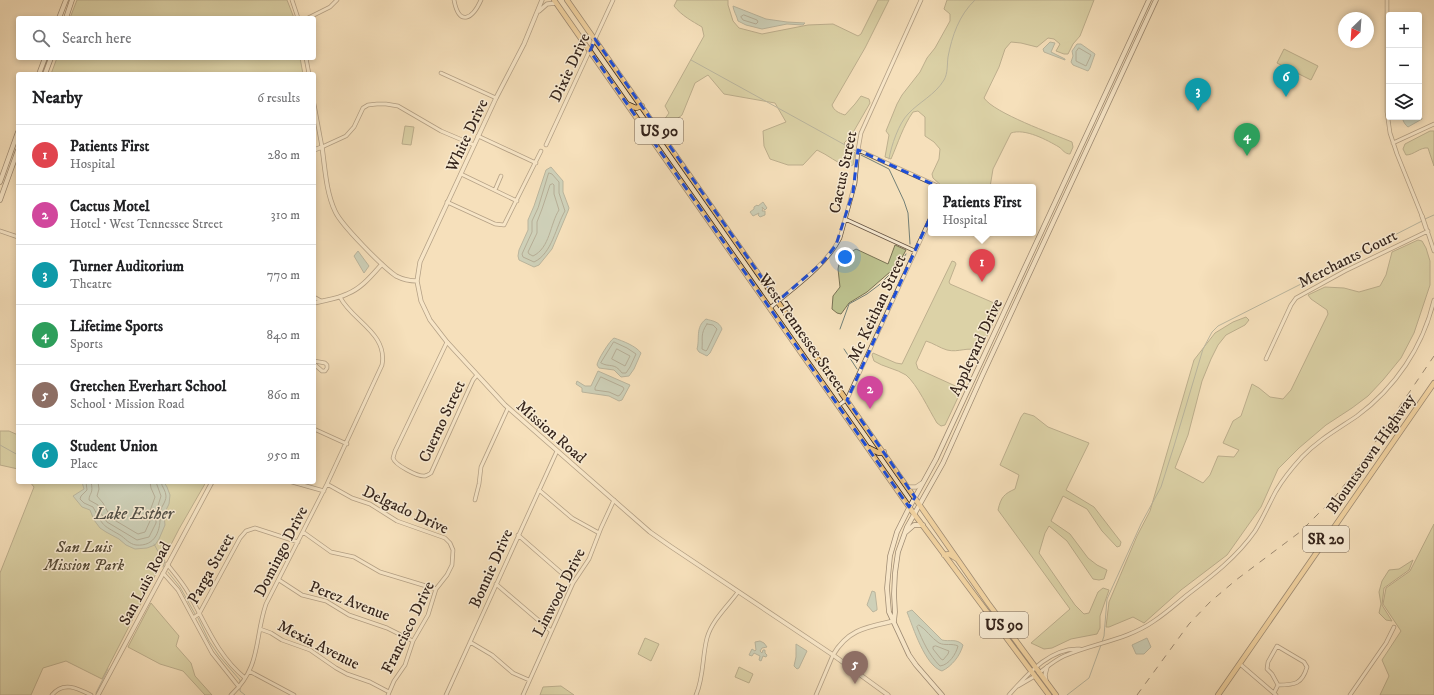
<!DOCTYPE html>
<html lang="en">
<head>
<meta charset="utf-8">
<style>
  :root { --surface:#fff; --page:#f6f6f6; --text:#202124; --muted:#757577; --line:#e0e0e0; --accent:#8f2418 }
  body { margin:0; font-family:"IM FELL DW Pica",serif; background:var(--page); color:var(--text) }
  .controls { position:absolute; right:12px; top:12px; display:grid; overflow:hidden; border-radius:4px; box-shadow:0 2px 6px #0003 }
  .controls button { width:36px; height:36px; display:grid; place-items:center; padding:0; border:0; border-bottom:1px solid var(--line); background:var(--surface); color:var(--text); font:20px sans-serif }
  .compass { position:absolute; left:1338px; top:12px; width:36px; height:36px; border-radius:50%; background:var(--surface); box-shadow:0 2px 6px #0003; rotate:205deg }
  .you { position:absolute; left:845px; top:257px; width:14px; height:14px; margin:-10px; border:3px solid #fff; border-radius:50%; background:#1a73e8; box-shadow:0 0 0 6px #1a73e833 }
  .badge { display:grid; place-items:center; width:26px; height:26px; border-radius:50%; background:var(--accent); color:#fff; font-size:13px; font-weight:700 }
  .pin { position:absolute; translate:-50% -33px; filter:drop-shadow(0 1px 2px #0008) }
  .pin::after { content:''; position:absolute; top:21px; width:14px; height:12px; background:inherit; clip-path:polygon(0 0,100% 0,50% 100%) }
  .popup { position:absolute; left:928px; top:184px; width:108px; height:52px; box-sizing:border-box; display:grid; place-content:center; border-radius:4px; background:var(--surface); filter:drop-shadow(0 1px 3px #0005); font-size:13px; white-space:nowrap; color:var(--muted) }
  .popup b { font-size:15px; color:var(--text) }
  .popup::after { content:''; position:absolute; left:50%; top:100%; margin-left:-8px; border:8px solid transparent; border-top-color:var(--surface) }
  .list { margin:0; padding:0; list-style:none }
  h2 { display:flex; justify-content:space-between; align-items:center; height:52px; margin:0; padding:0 16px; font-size:17px }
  h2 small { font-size:13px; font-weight:400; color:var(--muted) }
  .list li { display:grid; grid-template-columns:26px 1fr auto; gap:12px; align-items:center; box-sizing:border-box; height:60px; padding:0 16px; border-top:1px solid var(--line) }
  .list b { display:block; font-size:15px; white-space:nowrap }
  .list p { margin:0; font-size:13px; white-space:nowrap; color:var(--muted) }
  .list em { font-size:13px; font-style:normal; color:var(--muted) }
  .icon { flex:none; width:22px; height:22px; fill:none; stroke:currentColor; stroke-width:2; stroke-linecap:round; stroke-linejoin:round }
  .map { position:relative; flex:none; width:1434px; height:695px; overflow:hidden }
  .search { position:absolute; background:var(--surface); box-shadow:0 2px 6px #0003; left:16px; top:16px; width:300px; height:44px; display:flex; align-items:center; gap:10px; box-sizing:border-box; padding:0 14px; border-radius:4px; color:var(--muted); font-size:15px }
  .panel { position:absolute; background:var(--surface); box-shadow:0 2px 6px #0003; left:16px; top:72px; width:300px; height:412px; border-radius:4px }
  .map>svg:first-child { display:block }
  .green { fill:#bdc28f; stroke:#797355 }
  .water { fill:#9dbdb4; stroke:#738077 }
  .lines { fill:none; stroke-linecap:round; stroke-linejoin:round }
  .shore { stroke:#697068; stroke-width:1 }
  .stream { stroke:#738077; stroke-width:1 }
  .minor-casing { stroke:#655343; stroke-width:4.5 }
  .tertiary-casing { stroke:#655343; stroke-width:5 }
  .secondary-casing { stroke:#35241b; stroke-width:5.5 }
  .primary-casing { stroke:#35241b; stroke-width:6 }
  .minor { stroke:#f8ebd3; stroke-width:3 }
  .tertiary { stroke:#f8ebd3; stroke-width:3.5 }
  .secondary { stroke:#f8ebd3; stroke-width:4 }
  .primary { stroke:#eac07e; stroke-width:4.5 }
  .rail { stroke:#35241b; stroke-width:1; stroke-dasharray:7 7; stroke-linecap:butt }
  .marked { fill:none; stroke:#1d4ed8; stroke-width:3; stroke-dasharray:8 5; stroke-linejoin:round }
  .labels { text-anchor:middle; stroke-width:3; stroke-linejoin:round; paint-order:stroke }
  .shield { fill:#f8ebd3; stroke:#706052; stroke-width:1 }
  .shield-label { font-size:15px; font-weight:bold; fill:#35241b }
  .street-label { font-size:16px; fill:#35241b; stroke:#f8ebd3 }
  .park-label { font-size:16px; font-style:italic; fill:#574c38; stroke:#f8ebd3 }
  .water-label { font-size:17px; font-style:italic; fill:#545249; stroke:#f8ebd3 }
</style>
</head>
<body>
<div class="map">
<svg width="1434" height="695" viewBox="0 0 1434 695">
  <rect width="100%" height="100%" fill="#f5e0bb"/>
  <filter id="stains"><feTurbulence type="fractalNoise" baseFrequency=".005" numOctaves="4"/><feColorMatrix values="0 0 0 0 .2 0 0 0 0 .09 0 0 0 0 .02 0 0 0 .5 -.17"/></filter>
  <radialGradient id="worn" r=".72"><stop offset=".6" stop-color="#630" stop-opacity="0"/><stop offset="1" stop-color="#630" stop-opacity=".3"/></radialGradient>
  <path class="green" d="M77,0H287L294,18H70Z
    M677,0H728V5L733,21L739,28L762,34L808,25L833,24L858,36L861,34L878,0H889L865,48L832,105C834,111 839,113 845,115L855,104L861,96L869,99L870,103L851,136L844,143L855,153L853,165L848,167C837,163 828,155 817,150L803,165H788L770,159L764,146L763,131L786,122L775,103L724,94L708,75L695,83L682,115L665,128L661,124L669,113L665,106L704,36L702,27C692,21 682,16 674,6Z
    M947,0H1094L1080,36L1073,44L1068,54H1064L1056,51L1060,44L1054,39L1048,38L1037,47L1021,43L1011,42L1005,49L999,67L984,98C994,113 1053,134 1072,142L1073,147L1070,154C1065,154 1063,150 1059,147C1047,140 1025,128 1011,133L993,169L990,187H943L933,178L932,174L939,159L940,149L934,142L925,136V117L918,111L913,112C903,126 898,143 891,159L885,157L889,135L886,131L897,104L902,95L920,72L927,58L935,48L950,21V14L944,9Z
    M1284,49L1318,66L1311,80L1277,63Z
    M57,58H300L303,74H51Z
    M405,126L414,127L411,145L402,144Z
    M1430,131H1434V166L1428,148C1420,147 1414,155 1406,155L1403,149L1405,144Z
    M1418,240L1422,241L1426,248L1430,261V285L1414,333L1401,358L1383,380L1368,396L1352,408L1326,425L1299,448L1278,469L1261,507L1227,555L1181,590L1144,623L1133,617L1109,627H1106L1109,602L1137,536L1150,511L1194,360L1215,333L1233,322L1246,317L1249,320L1245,325L1226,335L1218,345L1211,359L1202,381L1188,435L1175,468L1203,483L1210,475L1218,456L1234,457L1239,450L1223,443L1233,421L1241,416L1252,384L1259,388L1270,397L1283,399L1291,390L1328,314L1327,310L1311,299L1308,295L1325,287L1344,288L1359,292L1380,286L1386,275L1392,252Z
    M895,245L906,250L898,265L867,292L849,303L841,314L837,313L832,309L833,296L840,287L838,269L840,259L856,249L888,264Z
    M952,261L955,262L956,264L949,282L950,284L1001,306L980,351C967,346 959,353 947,350C940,348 933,343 926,341L916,363L918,369L962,389L945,425L941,426L937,423C929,410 917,384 906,375C897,369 883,367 874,361L872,355L873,353L896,363L902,364Z
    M1024,413L1034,416L1048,427L1089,443L1066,490L1094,507L1121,542L1120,546L1117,547L1102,531L1087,509L1063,496L1051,521L1070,534L1088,558L1097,565L1107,570L1104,579L1099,580L1093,579L1067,541L1049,526L1045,533L1039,553L1075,605L1084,614L1089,613L1098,592L1103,588L1109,590L1100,616V628L1097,634L1071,639L1052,648L1044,649L1031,643L1070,609L998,510C1001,497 1004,494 1015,489L1019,475L1000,465L1021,417Z
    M0,431H9L18,435V469L0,465Z
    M30,482H206L179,529L102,679L66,661L43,668L31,695H0V573L34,487Z
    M1434,524V695H1380L1389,676L1382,660L1401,631L1383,604L1386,588L1410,571Z
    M1413,560L1409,570L1384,588L1382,605L1392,621L1386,620L1379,613L1381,604L1379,592L1382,581L1389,570L1399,569Z
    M151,603L179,636L176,646L191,663L195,676L212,695H205L183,671L160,664L128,647Z
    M645,638L659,644L651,661L638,654Z
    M739,667L753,674L749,683L735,677Z
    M561,686L574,695H540L543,687Z"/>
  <path class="water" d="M733,6L766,19L787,22L805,23L803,25L787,24L762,29L746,25L738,21C737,16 733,10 733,6Z
    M1050,42L1055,43L1051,52L1065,59V60L1044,52L1043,49Z
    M1077,44H1081L1095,54L1090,68L1088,71L1073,65L1071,62L1073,56L1072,51Z
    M1419,116L1422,118V119L1408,127C1405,125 1403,121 1402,117H1419Z
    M551,167L563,181V192L569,208L568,211L552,249L539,265L534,267L519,260L518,256L519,250L528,230V220L534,206L546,170Z
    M763,202L767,208L765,210L762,207L763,209L762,211H765V215L760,217L758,215L759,213L753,216L750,212L754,209V207L757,205L758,206Z
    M358,251L369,266L364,273L354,256Z
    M706,319C712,321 719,321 722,329L710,353L707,356L699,352L697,349C700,339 695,327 706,319Z
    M614,338C623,341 636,346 641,353L634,369L629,376L621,377L614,370L599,368L597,365C597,361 610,340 614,338Z
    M598,371L630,385L622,400L619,401L609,396L582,392V388L576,384L577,381L585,386H591Z
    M82,482H164L167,487L170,495L169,504L164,514L165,525L159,539L155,545L147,548L135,549L126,545L119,539L106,532L100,528L94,520L90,510L82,507L73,496L84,489Z
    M872,591L875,592L877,608V610L873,612L867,605Z
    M912,610L942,640C950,642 956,638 963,645C960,656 952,666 942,671C925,666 913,627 907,612Z
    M1147,638L1151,647L1144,654H1136L1132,645Z
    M760,641L764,643L767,647L762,648L760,651L762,653L763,650H765V653L767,655L766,657L763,656L761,661L759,660L760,656L754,653L752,656L749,655L752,649L755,651L756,650L755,642Z
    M796,644L807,651L799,668L797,669L794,666L796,657Z"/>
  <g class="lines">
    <path class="shore" d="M744,15L757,20L758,22L756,24L743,20L741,17Z
      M1079,48L1091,55L1086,66L1076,61V52Z
      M549,173L552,174L559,182V193L565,211C556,226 552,254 534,262L523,257L522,254L532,232V221L538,208Z
      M553,184L554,185V194L559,210C550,224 550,248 533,256L529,254L528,252L537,233V222L542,209L550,185Z
      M707,324L713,325L717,329L707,350L706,351L702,349C703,338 700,334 707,324Z
      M614,342L627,348L636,354L630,367L626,373H622C614,362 610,368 601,363Z
      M617,349L630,356L625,366L612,359Z
      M601,377L623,387L624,389L620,395L618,396L609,392L595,390V388Z
      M86,482L87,490L81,496L80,499L84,503L93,507C104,527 101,524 120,535C125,538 129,544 136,545C156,547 161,529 160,514C160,507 166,503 166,496C166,491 162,487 161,482
      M91,482C94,494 89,493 89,500L98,505L102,515L107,522L137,540L149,537L156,523V512L161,496L156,482
      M98,482L99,489L97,496L103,503L111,518L138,534L145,532L150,521V511L155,497L151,488L150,482
      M919,625C926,629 931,638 939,643C945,646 952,643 958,646C956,654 949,665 940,666C929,655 923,642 917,627Z
      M936,646L949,651L948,654L943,660L941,659L933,649V647Z"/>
    <path class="stream" d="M691,60L856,151
      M861,155L889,169L904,201L908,213L910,244
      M889,159C891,146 899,123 908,114C919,102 935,95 944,80C948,73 947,65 948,57C952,36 959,15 975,0
      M1425,219L1434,215
      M1371,247L1422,221
      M840,329L849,304L867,294L879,285L899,265L906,254
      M844,349L857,369
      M0,445L18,455
      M154,544L160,555L165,561L163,567
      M168,572L180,587L195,614
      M198,618L209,641L219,656L240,680V682
      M1102,642L1104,636L1107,599L1141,524L1161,487L1174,446L1203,349L1212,332L1218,326L1301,284L1318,273L1362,251
      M240,689V691L245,695
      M96,693L108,669
      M1067,695L1089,678L1101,645"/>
    <defs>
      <path id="minor" d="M292,0L298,18
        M454,0C459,26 472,20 481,0
        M1387,0V112L1390,133L1397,154L1422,216
        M308,18L330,7L337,0
        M306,58L309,74
        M441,73L496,98
        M314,104L322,147L346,136L354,127L363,108L368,105L377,104H386L398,106L441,131L474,145
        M478,136L536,163
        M1393,143L1434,124
        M546,145L613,0
        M858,150L940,187
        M461,174L517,201
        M495,190L501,176
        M447,202L495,224L504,225L541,151
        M845,219L915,251
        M1427,230L1434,251
        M0,231L18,237
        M314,297L321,301
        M770,308C793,288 826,266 840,238L855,183L858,150L861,133L921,0
        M447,342L395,451L393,458C395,465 418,477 425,476C428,475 428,475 431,473L473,380L477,375
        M1266,359L1291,305L1296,298L1345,271L1428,231
        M314,361L325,363L327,365V368L325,371H322L314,364
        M838,406L847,399L849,395L931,217
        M314,429L347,444
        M292,482L324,491
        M327,484L352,498L370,504L397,521L445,538L450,543L453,550L452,565L447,575L436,589L428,615L413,641L405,665L394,681L388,695
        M539,490L572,518L599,533
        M475,500L479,484L481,467L508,408
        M303,532L331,552L354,557L380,572L436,589
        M518,535L573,583
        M167,564C175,574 183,583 189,594C206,624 217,655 245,678
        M163,573L178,590L212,653L239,687
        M279,580L302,595L326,601L349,615L387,628L413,641
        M496,584L551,631
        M193,618L199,614L240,538L246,531L255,528L298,542
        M260,629L271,633L282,640L310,650L336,668L347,674L370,682L389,692
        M470,642L492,655L513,673L529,680
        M1240,664L1276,695
        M249,671L294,695
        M1039,673C1047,667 1055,660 1064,656C1094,643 1127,640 1154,621C1166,613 1176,604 1187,595C1212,576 1237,557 1255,531C1263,518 1269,504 1276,491C1283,479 1292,468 1302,457C1318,440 1338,429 1357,416C1395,388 1423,347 1434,300
        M1018,686L1035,676
        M1274,693L1278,685C1295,685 1302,684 1307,667L1304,662L1277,646L1268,662L1267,669L1272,674L1278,685
        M52,695C63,681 77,688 91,695
        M231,695C262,666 254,639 266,604L327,484L382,365C388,333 352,321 340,297
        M446,695L557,451
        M523,695L573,583L589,559L601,528L614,500
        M696,695C704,677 702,657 707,638C712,620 728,606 738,592
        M816,695L833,655
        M1009,695C1027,675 1050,647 1080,649
        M1350,695L1386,643L1394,627"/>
      <path id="tertiary" d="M542,0L524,44L496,98L420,262L417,281L421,301L430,320L447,342L505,405L650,532L670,546L833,655L888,695
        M539,11L547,4L556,3
        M314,150L322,147C325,168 326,192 335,211C341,225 383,267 396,276C402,279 410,281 417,281
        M1422,216L1426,228
        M314,303C325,300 337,299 347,294C362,288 372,275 382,264
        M908,487H916L922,483
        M833,655C848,629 867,627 894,621
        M1046,681L1045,675L1047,667
        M98,695L212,482"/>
      <path id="secondary" d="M59,18L66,0
        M66,18L72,0
        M39,74L45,58
        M45,74L51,58
        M0,182L18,132
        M0,200L18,150
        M906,532L914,525H923
        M894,621L895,612L894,594L895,573L898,552L907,527L943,463L982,376L1156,0
        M942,695L916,665L909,655L889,612L887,588L890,556L897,532L908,510L936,459L1149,0"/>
      <path id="primary" d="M554,0L914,514L1049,695
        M567,0L988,603L1056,695
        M627,104L636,108L642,106
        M869,448L879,453L884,452
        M944,555L949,554L957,559
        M1218,695L1434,383"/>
    </defs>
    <use href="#minor" class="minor-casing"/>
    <use href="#tertiary" class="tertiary-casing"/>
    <use href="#secondary" class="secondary-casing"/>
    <use href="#primary" class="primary-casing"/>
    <use href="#minor" class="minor"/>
    <use href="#tertiary" class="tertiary"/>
    <use href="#secondary" class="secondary"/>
    <use href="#primary" class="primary"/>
    <path class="rail" d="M1137,695L1189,624L1210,602L1236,580L1300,532L1334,498L1357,469L1434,356"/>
  </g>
  <path d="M0 0H1434V695H0ZM595,39L778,301L823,262L836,245L853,192L858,150L941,188L939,198L847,400L915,497L909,507L590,51Z" fill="#f5e0bb" fill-opacity=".55" fill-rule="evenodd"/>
  <path class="marked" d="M595,39L778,301L823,262L836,245L853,192L858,150L941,188L939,198L847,400L915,497L909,507L590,51Z"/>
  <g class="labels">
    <g class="shield">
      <rect x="635" y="118" width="48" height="26" rx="3"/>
      <rect x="1303" y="526" width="46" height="26" rx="3"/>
      <rect x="980" y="612" width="48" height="26" rx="3"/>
    </g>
    <g class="shield-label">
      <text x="659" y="136">US 90</text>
      <text x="1326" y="544">SR 20</text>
      <text x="1004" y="630">US 90</text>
    </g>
    <g class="street-label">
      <text transform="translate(569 67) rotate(-65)" y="6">Dixie Drive</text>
      <text transform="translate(466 135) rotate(-65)" y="6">White Drive</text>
      <text transform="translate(842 172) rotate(-78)" y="6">Cactus Street</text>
      <text transform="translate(1347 258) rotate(-27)" y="6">Merchants Court</text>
      <text transform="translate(876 308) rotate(-65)" y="6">Mc Keithan Street</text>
      <text transform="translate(803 332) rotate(55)" y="6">West Tennessee Street</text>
      <text transform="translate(975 347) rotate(-65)" y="6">Appleyard Drive</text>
      <text transform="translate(441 421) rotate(-65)" y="6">Cuerno Street</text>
      <text transform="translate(552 431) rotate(41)" y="6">Mission Road</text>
      <text transform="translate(1370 453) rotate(-55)" y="6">Blountstown Highway</text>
      <text transform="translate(406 509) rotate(25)" y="6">Delgado Drive</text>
      <text transform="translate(280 551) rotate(-63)" y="6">Domingo Drive</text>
      <text transform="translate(210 568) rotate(-61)" y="6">Parga Street</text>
      <text transform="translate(490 568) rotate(-66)" y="6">Bonnie Drive</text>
      <text transform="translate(144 583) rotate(-62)" y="6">San Luis Road</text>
      <text transform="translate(558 592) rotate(-63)" y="6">Linwood Drive</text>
      <text transform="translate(350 600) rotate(21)" y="6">Perez Avenue</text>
      <text transform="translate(407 627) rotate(-64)" y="6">Francisco Drive</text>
      <text transform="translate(319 644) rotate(27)" y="6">Mexia Avenue</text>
    </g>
    <g class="park-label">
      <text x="84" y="552">San Luis<tspan x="84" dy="18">Mission Park</tspan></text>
    </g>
    <g class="water-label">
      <text x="134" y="519">Lake Esther</text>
    </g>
  </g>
  <rect width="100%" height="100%" filter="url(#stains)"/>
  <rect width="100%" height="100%" fill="url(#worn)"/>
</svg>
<div class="controls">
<button>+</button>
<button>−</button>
<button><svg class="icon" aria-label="layers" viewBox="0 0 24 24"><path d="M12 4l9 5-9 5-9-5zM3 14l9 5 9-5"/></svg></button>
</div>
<svg class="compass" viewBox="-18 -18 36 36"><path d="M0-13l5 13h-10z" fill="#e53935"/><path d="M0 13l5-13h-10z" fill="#757577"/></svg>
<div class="you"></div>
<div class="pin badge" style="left:982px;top:282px;background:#e0444e">1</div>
<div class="popup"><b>Patients First</b>Hospital</div>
<div class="pin badge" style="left:870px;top:409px;background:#d1479c">2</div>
<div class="pin badge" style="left:1198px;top:111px;background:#0f9aa8">3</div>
<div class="pin badge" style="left:1247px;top:156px;background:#2e9e5b">4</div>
<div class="pin badge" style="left:855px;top:684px;background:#8d6e63">5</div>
<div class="pin badge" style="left:1286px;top:97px;background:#0f9aa8">6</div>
<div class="search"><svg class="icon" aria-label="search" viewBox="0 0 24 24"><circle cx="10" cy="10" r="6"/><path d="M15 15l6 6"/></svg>Search here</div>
<section class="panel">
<h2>Nearby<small>6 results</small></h2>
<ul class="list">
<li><span class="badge" style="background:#e0444e">1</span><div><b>Patients First</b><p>Hospital</p></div><em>280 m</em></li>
<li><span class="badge" style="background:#d1479c">2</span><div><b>Cactus Motel</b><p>Hotel · West Tennessee Street</p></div><em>310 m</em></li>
<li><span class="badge" style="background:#0f9aa8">3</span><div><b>Turner Auditorium</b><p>Theatre</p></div><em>770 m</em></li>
<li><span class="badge" style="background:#2e9e5b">4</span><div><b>Lifetime Sports</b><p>Sports</p></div><em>840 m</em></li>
<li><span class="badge" style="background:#8d6e63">5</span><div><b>Gretchen Everhart School</b><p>School · Mission Road</p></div><em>860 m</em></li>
<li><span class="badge" style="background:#0f9aa8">6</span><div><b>Student Union</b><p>Place</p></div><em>950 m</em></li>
</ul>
</section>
</div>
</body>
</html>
